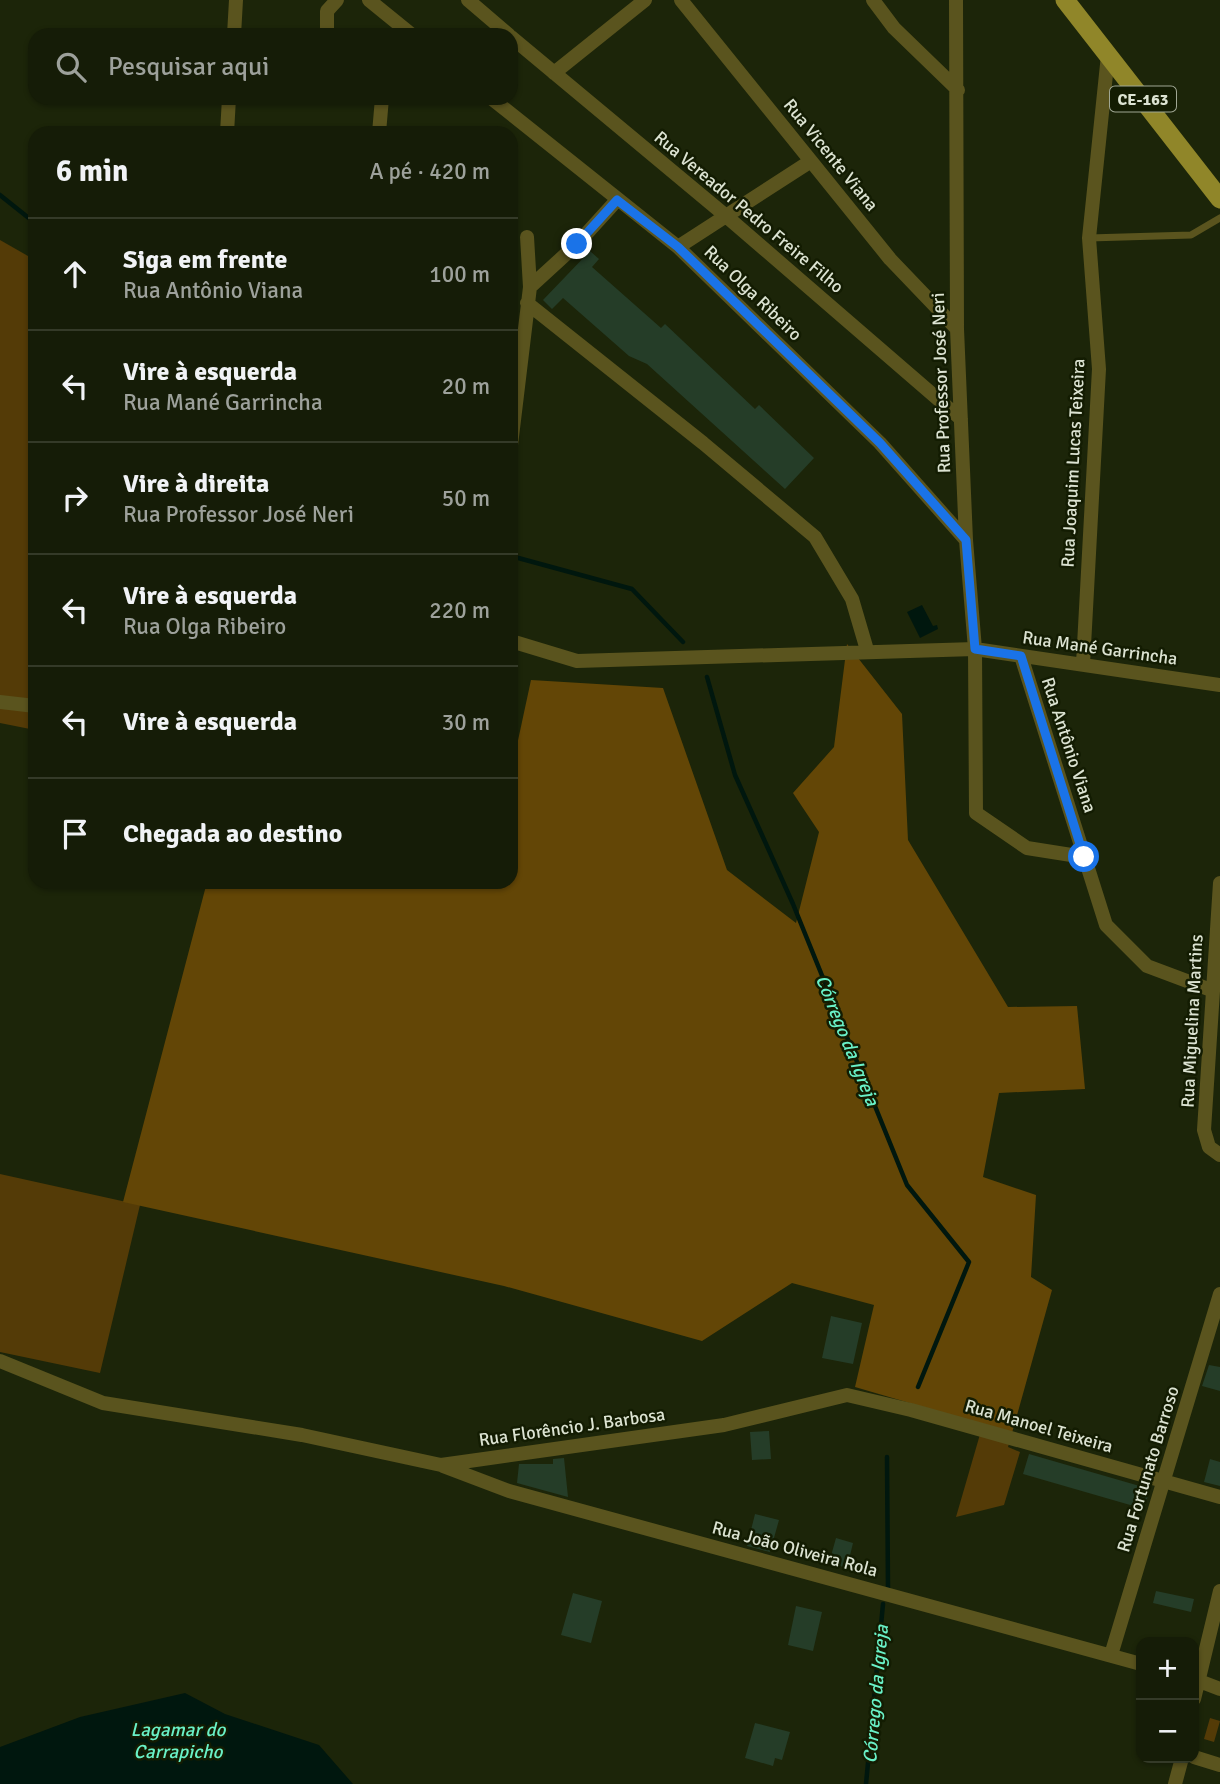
<!DOCTYPE html>
<html lang="pt">
<head>
<meta charset="utf-8">
<style>
  :root { --surface:#151c07; --page:#222915; --text:#f1f3f6; --muted:#9da19b; --line:#343a28 }
  body { margin:0; font-family:Signika,sans-serif; background:var(--page); color:var(--text) }
  .controls { position:absolute; right:21px; bottom:21px; display:grid; overflow:hidden; border-radius:14px; box-shadow:0 2px 5px #0004 }
  .controls button { width:63px; height:63px; display:grid; place-items:center; padding:0; border:0; border-bottom:2px solid var(--line); background:var(--surface); color:var(--text); font:35px sans-serif }
  .stop { position:absolute; width:21px; height:21px; margin:-16px; border:5px solid #1a73e8; border-radius:50%; background:#fff }
  .stop.end { background:#1a73e8; border-color:#fff; box-shadow:0 2px 7px #0008 }
  .list { margin:0; padding:0; list-style:none }
  h2 { display:flex; justify-content:space-between; align-items:center; height:91px; margin:0; padding:0 28px; font-size:30px }
  h2 small { font-size:23px; font-weight:400; color:var(--muted) }
  .list li { display:grid; grid-template-columns:46px 1fr auto; gap:21px; align-items:center; box-sizing:border-box; height:112px; padding:0 28px; border-top:2px solid var(--line) }
  .list b { display:block; font-size:26px; white-space:nowrap }
  .list p { margin:0; font-size:23px; white-space:nowrap; color:var(--muted) }
  .list em { font-size:23px; font-style:normal; color:var(--muted) }
  .icon { flex:none; width:38px; height:38px; fill:none; stroke:currentColor; stroke-width:2; stroke-linecap:round; stroke-linejoin:round }
  .map { position:relative; flex:none; width:1220px; height:1784px; overflow:hidden }
  .search { position:absolute; background:var(--surface); box-shadow:0 2px 5px #0004; left:28px; top:28px; width:490px; height:77px; display:flex; align-items:center; gap:18px; box-sizing:border-box; padding:0 24px; border-radius:21px; color:var(--muted); font-size:26px }
  .panel { position:absolute; background:var(--surface); box-shadow:0 2px 5px #0004; left:28px; top:126px; width:490px; height:763px; border-radius:21px }
  .map>svg:first-child { display:block }
  .green { fill:#543b07 }
  .forest { fill:#634606 }
  .water { fill:#00170e }
  .lines { fill:none; stroke-linecap:round; stroke-linejoin:round }
  .stream { stroke:#00170e; stroke-width:4.5 }
  .building { fill:#253d28 }
  .service { stroke:#5a541e; stroke-width:7 }
  .minor { stroke:#5a541e; stroke-width:14 }
  .primary { stroke:#908629; stroke-width:19 }
  .route { stroke:#1a73e8; stroke-width:9 }
  .labels { text-anchor:middle; stroke-width:5; stroke-linejoin:round; paint-order:stroke }
  .shield { fill:#131c02; stroke:#a0a794; stroke-width:2 }
  .shield-label { font-size:16px; font-weight:bold; fill:#dce3d2 }
  .street-label { font-size:18px; fill:#dce3d2; stroke:#131c02 }
  .water-label { font-size:19px; font-style:italic; fill:#69f1c7; stroke:#131c02 }
</style>
</head>
<body>
<div class="map">
<svg width="1220" height="1784" viewBox="0 0 1220 1784">
  <rect width="100%" height="100%" fill="#1c2509"/>
  <path class="green" d="M0,240L35,260V730L0,723Z
    M0,1174L140,1205L100,1373L0,1352Z
    M983,1424L1012,1433L1008,1447L1020,1452L1004,1505L956,1517Z
    M1210,1718L1220,1721L1214,1742L1204,1739Z"/>
  <path class="forest" d="M847,644L902,714L908,840L1008,1007L1077,1006L1085,1089L999,1093L983,1177L1036,1195L1031,1277L1052,1290L1012,1433L855,1387L874,1305L792,1283L702,1341L504,1286L123,1202L207,882H511V773L531,680L663,688L727,870L796,923L819,832L793,793L834,747Z"/>
  <path class="water" d="M922,605L933,626L937,625L938,629L920,638L907,612Z
    M185,1693L225,1714L319,1745L353,1784H0V1747L80,1717Z"/>
  <g class="lines">
    <path class="stream" d="M0,195L35,223
      M511,556L632,589L683,642
      M707,677L735,775L793,904L907,1185L969,1262L918,1387
      M887,1457L888,1588
      M866,1784L883,1604"/>
  </g>
  <path class="building" d="M590,251L599,259L592,267L661,328L665,324L755,409L759,405L814,458L785,489L647,364L629,356L563,298L552,309L543,300Z
    M831,1316L862,1323L853,1364L822,1358Z
    M1209,1365L1220,1367V1391L1202,1386Z
    M769,1431L771,1459L752,1460L750,1432Z
    M1029,1454L1150,1489L1144,1509L1023,1474Z
    M564,1458L568,1497L517,1483L519,1464H553V1459Z
    M1210,1459L1220,1462V1486L1204,1482Z
    M755,1514L779,1520L770,1552L747,1546Z
    M836,1538L853,1543L847,1568L829,1563Z
    M1156,1591L1194,1599L1191,1612L1153,1603Z
    M573,1593L602,1601L591,1643L561,1635Z
    M796,1606L822,1612L813,1651L788,1645Z
    M755,1723L790,1732L782,1760L775,1758L773,1766L745,1758Z"/>
  <g class="lines">
    <path class="service" d="M1089,238L1191,235L1220,218"/>
    <path class="minor" d="M369,0L412,35
      M468,0L509,35
      M681,0L890,259L957,329
      M873,0L894,28L958,90
      M956,0L957,329L966,540L975,649L976,813L1027,848L1084,857
      M234,35L236,0
      M331,35L327,32V11L337,0
      M511,37L726,216L961,419
      M554,73L645,0
      M491,98L678,247L880,443L966,540
      M227,133L229,98
      M379,133L382,98
      M678,247L811,161
      M530,287L577,244L617,200
      M527,303L703,443L815,537L852,599L867,650
      M511,445L530,287L527,237
      M511,641L577,661L975,649L1220,685
      M1021,656L1106,925L1147,966L1211,990
      M1083,664L1099,369L1089,238L1108,55
      M0,702L35,706
      M1220,883L1204,1130L1209,1147L1220,1155
      M0,1361L103,1403L302,1435L441,1465L724,1425L847,1395L911,1410L1220,1497
      M443,1466L509,1491L1141,1664
      M1111,1655L1220,1294
      M1194,1679L1220,1689
      M1194,1699L1220,1591
      M1194,1757L1220,1765
      M1175,1784L1182,1758"/>
    <path class="primary" d="M1065,0L1220,199"/>
  </g>
  <g class="lines">
    <path class="route" d="M577,244L617,200L678,247L880,443L966,540L975,649L1021,656L1084,857"/>
  </g>
  <g class="labels">
    <rect class="shield" x="1110" y="86.5" width="66" height="25" rx="5"/>
    <g class="shield-label">
      <text x="1143" y="105">CE-163</text>
    </g>
    <g class="street-label">
      <text transform="translate(831 155) rotate(51)" y="6">Rua Vicente Viana</text>
      <text transform="translate(749 212) rotate(40)" y="6">Rua Vereador Pedro Freire Filho</text>
      <text transform="translate(753 293) rotate(44)" y="6">Rua Olga Ribeiro</text>
      <text transform="translate(941 383) rotate(-92)" y="6">Rua Professor José Neri</text>
      <text transform="translate(1073 463) rotate(-87)" y="6">Rua Joaquim Lucas Teixeira</text>
      <text transform="translate(1100 648) rotate(8)" y="6">Rua Mané Garrincha</text>
      <text transform="translate(1069 745) rotate(72)" y="6">Rua Antônio Viana</text>
      <text transform="translate(1192 1021) rotate(-87)" y="6">Rua Miguelina Martins</text>
      <text transform="translate(1039 1426) rotate(16)" y="6">Rua Manoel Teixeira</text>
      <text transform="translate(572 1427) rotate(-8)" y="6">Rua Florêncio J. Barbosa</text>
      <text transform="translate(1148 1469) rotate(-73)" y="6">Rua Fortunato Barroso</text>
      <text transform="translate(795 1549) rotate(15)" y="6">Rua João Oliveira Rola</text>
    </g>
    <g class="water-label">
      <text transform="translate(848 1040) rotate(68)" y="7">Córrego da Igreja</text>
      <text transform="translate(875 1694) rotate(-85)" y="7">Córrego da Igreja</text>
      <text x="178" y="1736">Lagamar do<tspan x="178" dy="22">Carrapicho</tspan></text>
    </g>
  </g>
</svg>
<div class="controls">
<button>+</button>
<button>−</button>
</div>
<div class="stop" style="left:1084px;top:857px"></div>
<div class="stop end" style="left:577px;top:244px"></div>
<div class="search"><svg class="icon" aria-label="search" viewBox="0 0 24 24"><circle cx="10" cy="10" r="6"/><path d="M15 15l6 6"/></svg>Pesquisar aqui</div>
<section class="panel">
<h2>6 min<small>A pé · 420 m</small></h2>
<ul class="list">
<li><svg class="icon" aria-label="ahead" viewBox="0 0 24 24"><path d="M12 20V5M6 11l6-6 6 6"/></svg><div><b>Siga em frente</b><p>Rua Antônio Viana</p></div><em>100 m</em></li>
<li><svg class="icon" aria-label="left" viewBox="0 0 24 24"><path d="M17 20v-9H6M10 6l-5 5 5 5"/></svg><div><b>Vire à esquerda</b><p>Rua Mané Garrincha</p></div><em>20 m</em></li>
<li><svg class="icon" aria-label="right" viewBox="0 0 24 24"><path d="M7 20v-9h11M14 6l5 5-5 5"/></svg><div><b>Vire à direita</b><p>Rua Professor José Neri</p></div><em>50 m</em></li>
<li><svg class="icon" aria-label="left" viewBox="0 0 24 24"><path d="M17 20v-9H6M10 6l-5 5 5 5"/></svg><div><b>Vire à esquerda</b><p>Rua Olga Ribeiro</p></div><em>220 m</em></li>
<li><svg class="icon" aria-label="left" viewBox="0 0 24 24"><path d="M17 20v-9H6M10 6l-5 5 5 5"/></svg><div><b>Vire à esquerda</b></div><em>30 m</em></li>
<li><svg class="icon" aria-label="arrive" viewBox="0 0 24 24"><path d="M6 21V4h12l-3 4 3 4H6"/></svg><div><b>Chegada ao destino</b></div></li>
</ul>
</section>
</div>
</body>
</html>
